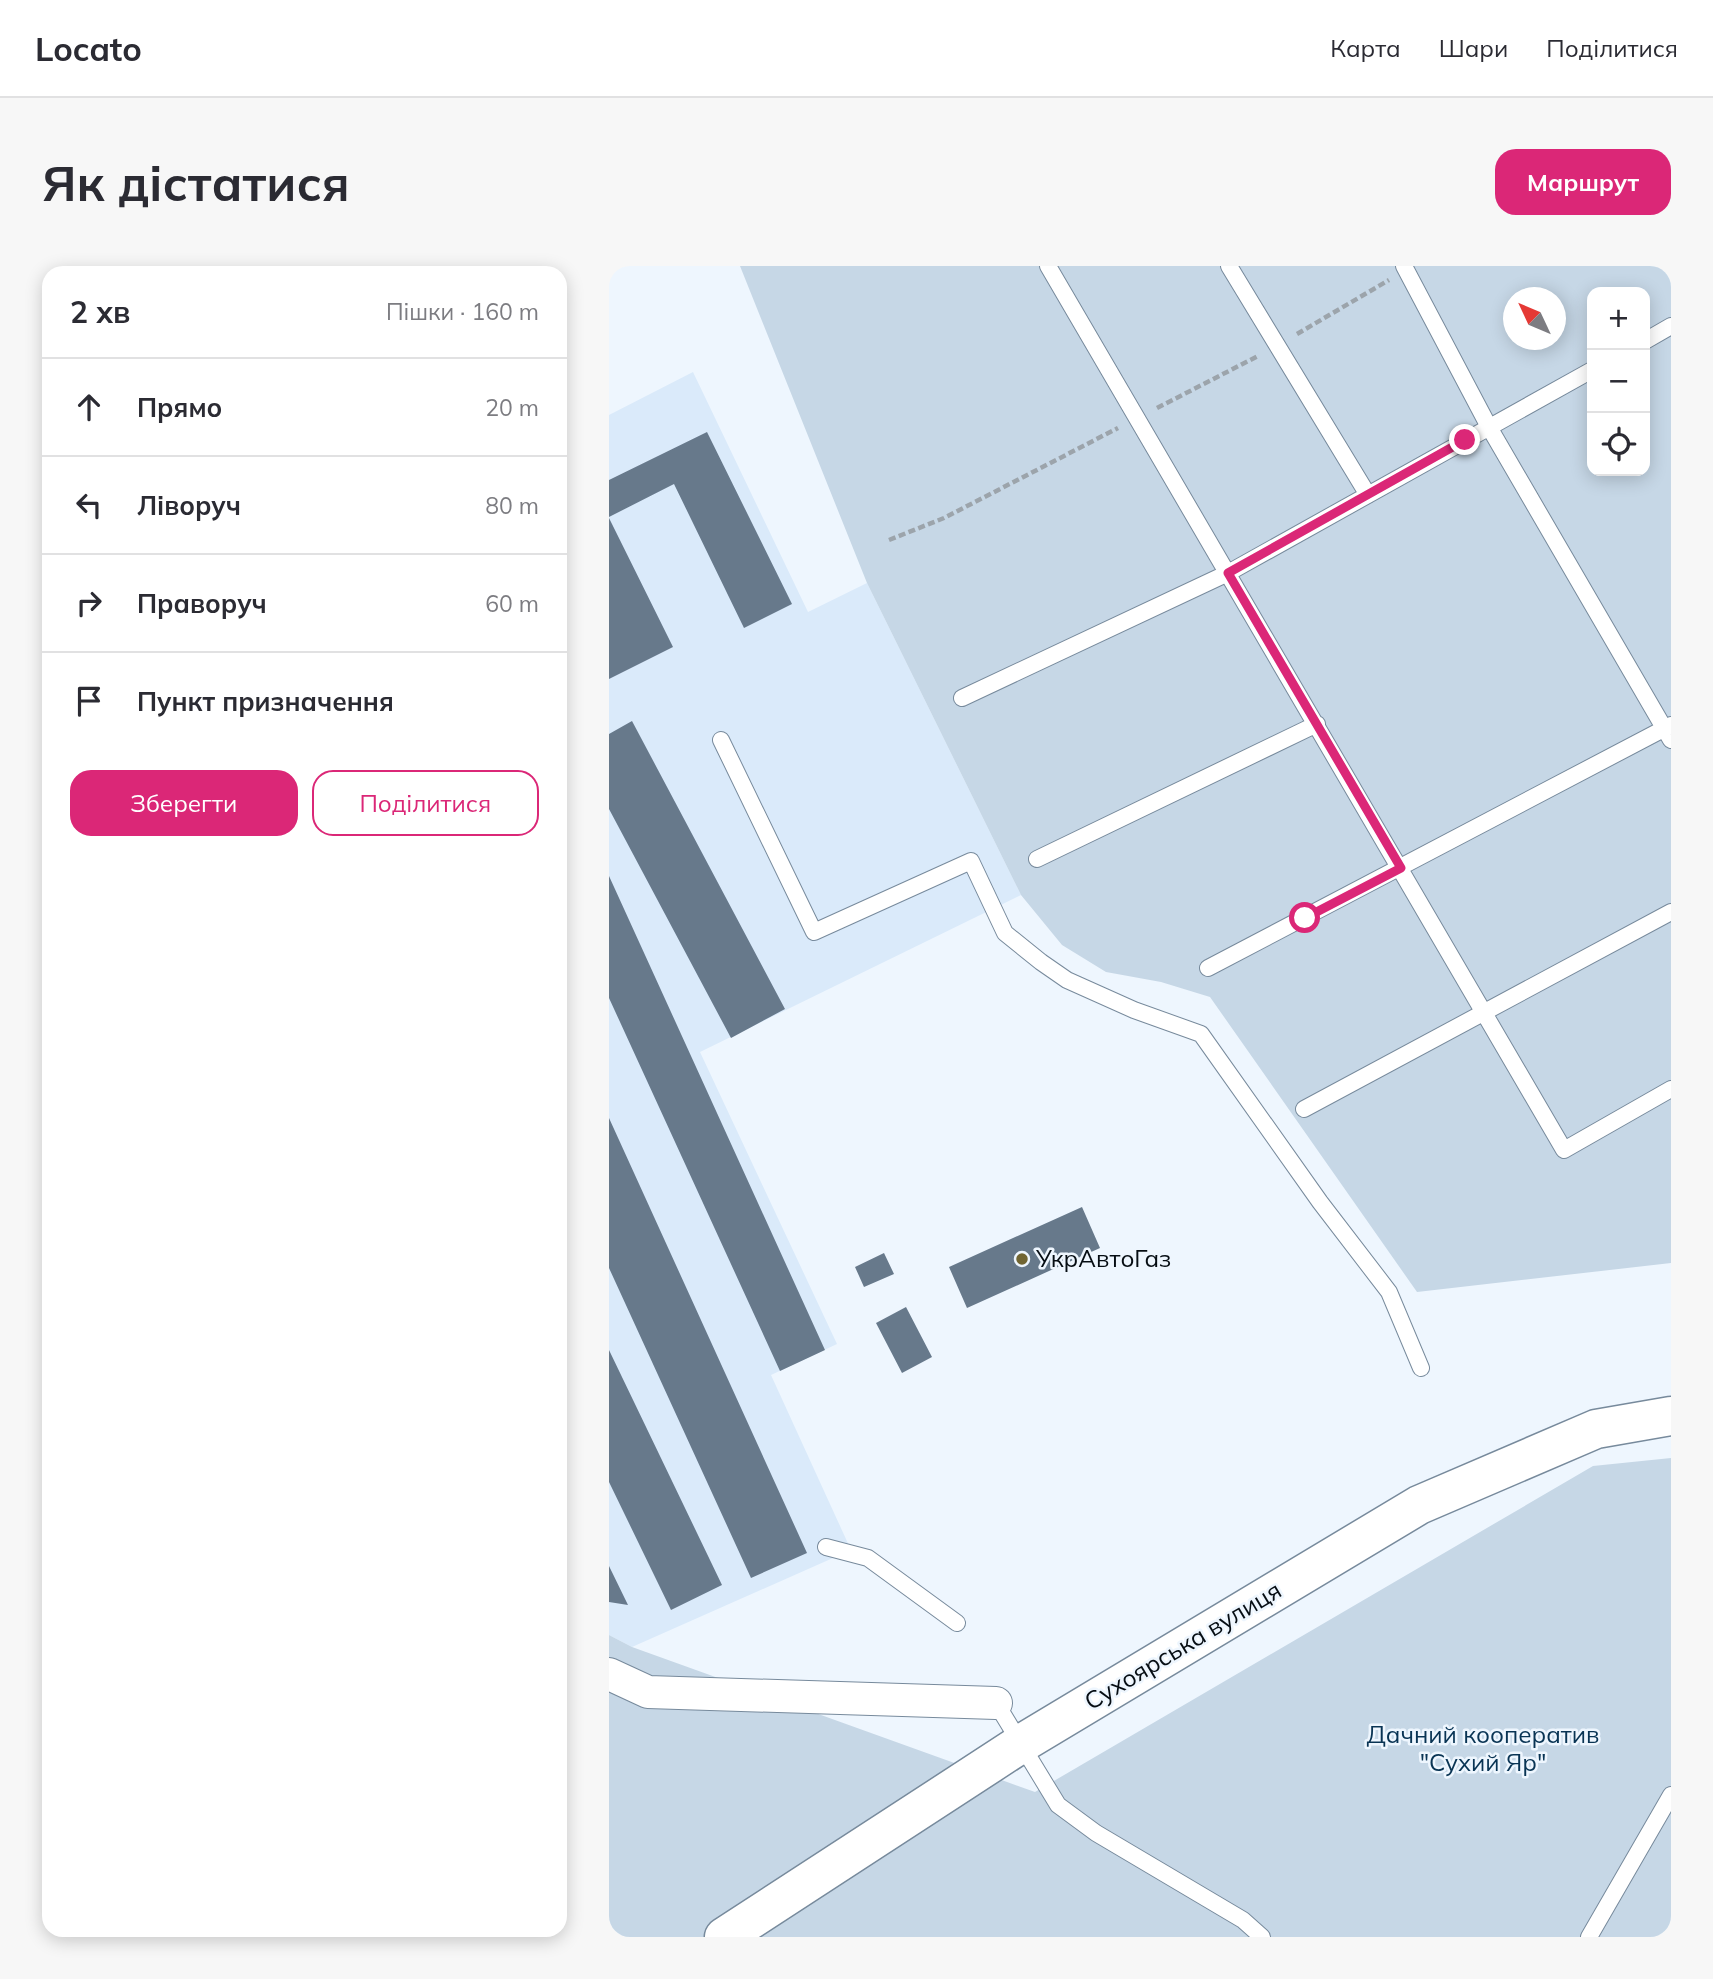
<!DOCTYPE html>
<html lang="uk">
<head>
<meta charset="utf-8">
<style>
  :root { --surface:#fff; --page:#f7f7f7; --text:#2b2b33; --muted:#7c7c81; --line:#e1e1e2; --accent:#db2777 }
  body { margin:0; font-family:Mulish,sans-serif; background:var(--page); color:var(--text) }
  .controls { position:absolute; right:21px; top:21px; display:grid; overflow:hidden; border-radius:14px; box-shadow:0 4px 18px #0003 }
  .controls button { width:63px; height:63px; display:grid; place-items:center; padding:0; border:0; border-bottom:2px solid var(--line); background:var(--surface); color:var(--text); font:35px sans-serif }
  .compass { position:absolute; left:894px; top:21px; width:63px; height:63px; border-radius:50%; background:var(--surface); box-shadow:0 4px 18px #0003; rotate:314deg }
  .stop { position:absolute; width:21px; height:21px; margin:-16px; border:5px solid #db2777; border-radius:50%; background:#fff }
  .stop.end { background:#db2777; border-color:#fff; box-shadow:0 2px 7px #0008 }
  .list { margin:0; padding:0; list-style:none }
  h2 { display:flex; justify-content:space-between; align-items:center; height:91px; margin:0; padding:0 28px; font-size:30px }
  h2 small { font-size:23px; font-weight:400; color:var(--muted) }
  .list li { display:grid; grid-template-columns:46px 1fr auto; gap:21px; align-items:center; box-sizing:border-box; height:98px; padding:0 28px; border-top:2px solid var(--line) }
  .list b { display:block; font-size:26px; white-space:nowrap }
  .list em { font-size:23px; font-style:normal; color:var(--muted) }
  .actions { display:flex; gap:14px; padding:21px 28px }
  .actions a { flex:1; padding:16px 0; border:2px solid var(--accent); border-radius:21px; text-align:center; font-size:24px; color:var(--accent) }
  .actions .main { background:var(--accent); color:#fff }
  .icon { flex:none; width:38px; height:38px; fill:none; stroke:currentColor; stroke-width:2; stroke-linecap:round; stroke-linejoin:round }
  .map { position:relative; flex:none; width:1062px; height:1671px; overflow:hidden; border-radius:21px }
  header { display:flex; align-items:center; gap:42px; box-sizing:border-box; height:98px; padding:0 35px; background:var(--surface); border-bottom:2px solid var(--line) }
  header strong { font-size:33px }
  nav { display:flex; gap:38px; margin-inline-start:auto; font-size:24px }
  .intro { display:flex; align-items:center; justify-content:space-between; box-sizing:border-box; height:168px; padding:0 42px }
  h1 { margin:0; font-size:49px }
  .button { padding:18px 32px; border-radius:21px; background:var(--accent); color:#fff; font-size:24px; font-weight:700 }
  main { display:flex; gap:42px; padding:0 42px }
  aside { flex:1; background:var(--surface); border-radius:21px; box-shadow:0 4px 18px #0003 }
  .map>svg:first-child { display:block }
  .built { fill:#daeafa }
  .green { fill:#c6d7e6; fill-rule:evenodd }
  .building { fill:#67798b }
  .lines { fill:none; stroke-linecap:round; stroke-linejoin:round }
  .lane-casing { stroke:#778a9c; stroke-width:18 }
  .street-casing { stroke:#778a9c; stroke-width:34 }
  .secondary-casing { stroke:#778a9c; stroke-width:41 }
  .path { stroke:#9ca4ab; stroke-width:4.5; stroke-dasharray:7 3.5; stroke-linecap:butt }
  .lane { stroke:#fff; stroke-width:16 }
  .street { stroke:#fff; stroke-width:32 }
  .secondary { stroke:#fff; stroke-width:38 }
  .route { stroke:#db2777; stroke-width:9 }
  .poi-dot { fill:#716532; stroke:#eef6fe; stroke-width:2.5 }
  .labels { text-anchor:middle; stroke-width:5; stroke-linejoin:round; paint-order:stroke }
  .poi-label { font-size:24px; fill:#060d13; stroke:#eef6fe; text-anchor:start }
  .street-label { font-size:24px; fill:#060d13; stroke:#eef6fe }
  .park-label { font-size:24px; fill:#093454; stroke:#eef6fe }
</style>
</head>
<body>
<header>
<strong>Locato</strong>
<nav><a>Карта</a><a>Шари</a><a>Поділитися</a></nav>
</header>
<div class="intro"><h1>Як дістатися</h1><a class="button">Маршрут</a></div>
<main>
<aside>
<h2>2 хв<small>Пішки · 160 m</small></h2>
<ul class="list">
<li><svg class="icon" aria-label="ahead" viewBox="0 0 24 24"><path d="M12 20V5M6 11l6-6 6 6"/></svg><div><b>Прямо</b></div><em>20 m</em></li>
<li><svg class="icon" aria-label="left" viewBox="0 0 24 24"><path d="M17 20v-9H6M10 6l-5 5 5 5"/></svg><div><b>Ліворуч</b></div><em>80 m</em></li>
<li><svg class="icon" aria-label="right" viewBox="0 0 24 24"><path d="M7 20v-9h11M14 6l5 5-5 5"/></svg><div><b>Праворуч</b></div><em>60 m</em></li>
<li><svg class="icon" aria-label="arrive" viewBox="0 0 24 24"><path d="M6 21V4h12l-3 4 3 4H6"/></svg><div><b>Пункт призначення</b></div></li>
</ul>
<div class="actions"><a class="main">Зберегти</a><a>Поділитися</a></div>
</aside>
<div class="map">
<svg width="1062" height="1671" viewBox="0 0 1062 1671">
  <rect width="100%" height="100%" fill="#eef6fe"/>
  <path class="built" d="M84,106L199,346L258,317L412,629L91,786L228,1078L162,1109L242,1284L23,1381L0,1369V149Z"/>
  <path class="green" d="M131,0H1062V997L808,1026L601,731L552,716L497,706L453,679L412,629L258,317ZM983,26H1036V205H983ZM904,32H946V74H904Z
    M1062,1192V1671H0V1369L23,1381L426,1526L984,1200Z"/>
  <path class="building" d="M98,166L183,338L135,362L65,218L0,251V214Z
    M0,252L64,381L0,413Z
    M23,455L176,743L122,772L0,543V468Z
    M0,610L216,1084L171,1105L0,732Z
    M0,852L198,1287L142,1312L0,1002Z
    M473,941L491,982L358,1042L340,1001Z
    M275,987L285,1008L255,1021L246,1001Z
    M297,1041L323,1091L293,1107L267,1057Z
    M0,1084L113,1319L62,1344L0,1216Z
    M0,1300L19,1339L0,1336Z"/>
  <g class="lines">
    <defs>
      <path id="lane" d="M439,0L955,884L1062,823
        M620,0L759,229
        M795,0L880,161L1062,474
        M1036,75L1062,60
        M353,432L619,307L983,104
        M112,474L205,666L362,595L396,667L432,696L458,714L525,744L592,768L711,936L780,1026L812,1102
        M428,593L708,458
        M599,702L1062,459
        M695,843L1062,646
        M217,1281L259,1292L348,1357
        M387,1437L449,1539L487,1567L634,1654L653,1671
        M980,1671L1062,1529"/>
      <path id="street" d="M0,1408L39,1426L387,1437"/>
      <path id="secondary" d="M115,1671L410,1479L810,1239L987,1163L1062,1150"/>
    </defs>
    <use href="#lane" class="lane-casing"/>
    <use href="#street" class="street-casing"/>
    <use href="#secondary" class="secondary-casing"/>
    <path class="path" d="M688,68L780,14
      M548,142L649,90
      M280,274L335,252L509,162"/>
    <use href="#lane" class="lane"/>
    <use href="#street" class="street"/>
    <use href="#secondary" class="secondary"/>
  </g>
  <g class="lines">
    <path class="route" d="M696,652L792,602L619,307L856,174"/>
  </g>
  <circle class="poi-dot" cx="413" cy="993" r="7"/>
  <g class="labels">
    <g class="poi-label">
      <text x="427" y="1001">УкрАвтоГаз</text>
    </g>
    <g class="street-label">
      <text transform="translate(574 1380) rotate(-31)" y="8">Сухоярська вулиця</text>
    </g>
    <g class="park-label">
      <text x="874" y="1477">Дачний кооператив<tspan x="874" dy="28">"Сухий Яр"</tspan></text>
    </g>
  </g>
</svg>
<div class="controls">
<button>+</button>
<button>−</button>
<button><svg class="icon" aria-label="locate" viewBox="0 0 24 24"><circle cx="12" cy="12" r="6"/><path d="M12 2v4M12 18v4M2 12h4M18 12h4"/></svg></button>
</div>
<svg class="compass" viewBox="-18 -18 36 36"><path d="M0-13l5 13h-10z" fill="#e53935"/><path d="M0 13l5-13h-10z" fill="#7c7c81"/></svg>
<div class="stop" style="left:696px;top:652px"></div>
<div class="stop end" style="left:856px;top:174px"></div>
</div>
</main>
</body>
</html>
